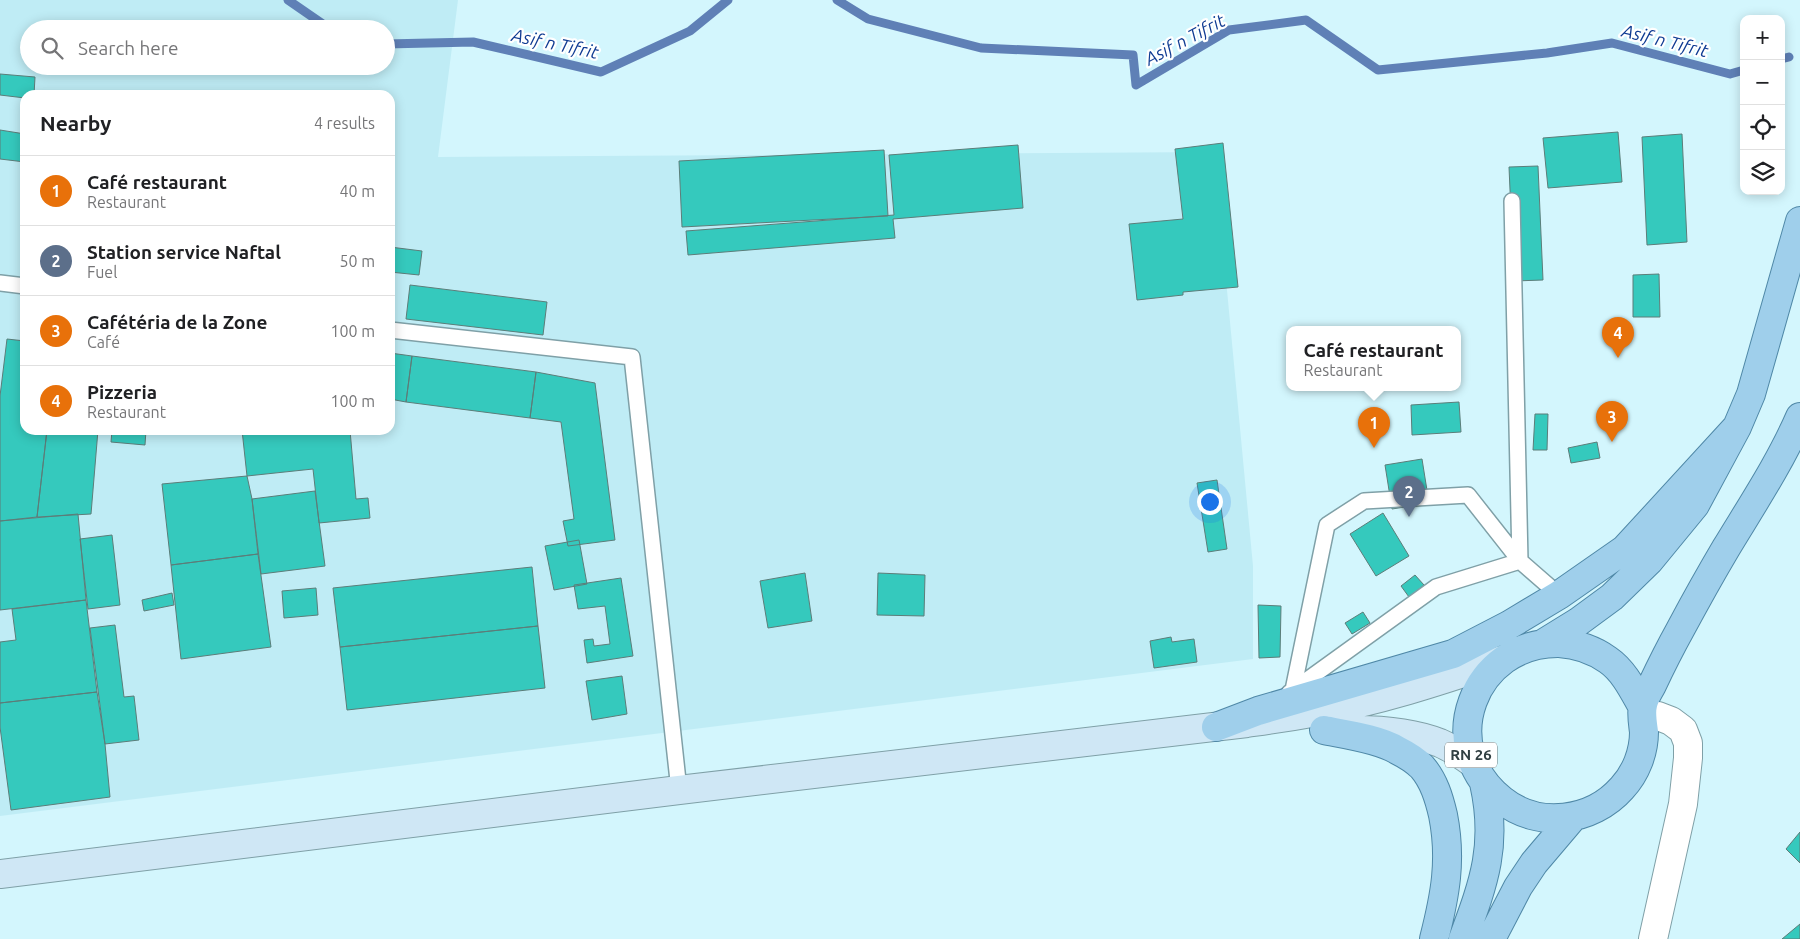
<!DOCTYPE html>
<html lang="en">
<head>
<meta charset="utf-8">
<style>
  :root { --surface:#fff; --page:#f2f2f2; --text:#202124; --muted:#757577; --line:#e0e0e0; --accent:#ea580c }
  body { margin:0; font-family:Ubuntu,sans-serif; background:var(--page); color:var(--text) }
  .controls { position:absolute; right:15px; top:15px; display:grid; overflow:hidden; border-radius:10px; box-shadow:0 2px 12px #0003 }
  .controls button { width:45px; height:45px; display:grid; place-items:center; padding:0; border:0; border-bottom:1px solid var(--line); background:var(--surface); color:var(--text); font:25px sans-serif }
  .you { position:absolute; left:1209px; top:501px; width:18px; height:18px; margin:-12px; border:4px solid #fff; border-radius:50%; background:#1a73e8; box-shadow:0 0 0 8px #1a73e833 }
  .badge { display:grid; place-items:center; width:32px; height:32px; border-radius:50%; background:var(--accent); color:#fff; font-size:16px; font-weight:700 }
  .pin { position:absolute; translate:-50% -41px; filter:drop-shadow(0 1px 2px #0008) }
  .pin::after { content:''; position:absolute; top:26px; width:18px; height:15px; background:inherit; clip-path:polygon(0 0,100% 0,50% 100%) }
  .popup { position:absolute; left:1286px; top:326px; width:175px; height:65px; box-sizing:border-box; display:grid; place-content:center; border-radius:10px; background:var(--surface); filter:drop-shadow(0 1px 4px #0005); font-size:16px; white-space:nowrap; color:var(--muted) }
  .popup b { font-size:19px; color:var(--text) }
  .popup::after { content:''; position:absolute; left:50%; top:100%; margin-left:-10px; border:10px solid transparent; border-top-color:var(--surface) }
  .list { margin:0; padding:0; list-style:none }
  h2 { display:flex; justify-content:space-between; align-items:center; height:65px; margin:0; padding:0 20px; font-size:21px }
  h2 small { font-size:16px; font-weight:400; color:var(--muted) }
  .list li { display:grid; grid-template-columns:32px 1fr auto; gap:15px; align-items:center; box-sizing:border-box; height:70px; padding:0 20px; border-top:1px solid var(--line) }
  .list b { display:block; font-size:19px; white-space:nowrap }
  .list p { margin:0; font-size:16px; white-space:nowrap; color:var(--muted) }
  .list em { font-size:16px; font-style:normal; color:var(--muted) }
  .icon { flex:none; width:28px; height:28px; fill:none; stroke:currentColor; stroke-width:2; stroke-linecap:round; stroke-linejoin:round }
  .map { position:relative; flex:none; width:1800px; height:939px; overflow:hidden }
  .search { position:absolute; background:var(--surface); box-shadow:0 2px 12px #0003; left:20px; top:20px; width:375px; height:55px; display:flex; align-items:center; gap:12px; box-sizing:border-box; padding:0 18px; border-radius:28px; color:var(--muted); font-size:19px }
  .panel { position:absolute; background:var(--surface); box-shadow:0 2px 12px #0003; left:20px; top:90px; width:375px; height:345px; border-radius:15px }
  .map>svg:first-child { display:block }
  .built { fill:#bfecf5; fill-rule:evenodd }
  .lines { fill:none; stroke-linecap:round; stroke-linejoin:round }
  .stream { stroke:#5f80b6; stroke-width:9 }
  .building { fill:#35c9bd; stroke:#5c7d79 }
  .service-casing { stroke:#7fa0a7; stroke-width:18 }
  .tertiary-casing { stroke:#7fa0a7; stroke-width:30 }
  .secondary-casing { stroke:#7fa0a7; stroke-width:30 }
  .primary-casing { stroke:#4f88a7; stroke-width:30 }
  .service { stroke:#fff; stroke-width:15 }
  .tertiary { stroke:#fff; stroke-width:28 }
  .secondary { stroke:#cfe7f5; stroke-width:28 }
  .primary { stroke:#9fcfeb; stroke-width:28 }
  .labels { text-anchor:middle; stroke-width:4.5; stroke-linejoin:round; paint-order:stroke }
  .shield { fill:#fff; stroke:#6f797b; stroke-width:1 }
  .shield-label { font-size:15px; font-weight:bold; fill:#313f42 }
  .water-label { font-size:18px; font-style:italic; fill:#103c93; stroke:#fff }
</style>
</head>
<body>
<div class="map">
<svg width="1800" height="939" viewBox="0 0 1800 939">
  <rect width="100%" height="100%" fill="#d3f6fd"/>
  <path class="built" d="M0,0H458L438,157L1214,152L1253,566V659L0,816ZM29,29H386V66H29ZM25,95H390V430H25Z"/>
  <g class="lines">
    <path class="stream" d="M288,0L330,29
      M837,0L868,19L981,48L1133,55L1136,85L1229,30L1306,20L1378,70L1547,53L1612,43L1730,74L1744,70
      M386,44L473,42L601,72L690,31L728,0
      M1781,59L1789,57"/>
  </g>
  <path class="building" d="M54,24L74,29H54Z
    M0,74L35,77L34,95H25V98L0,95Z
    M0,130L25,134V162L0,159Z
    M1618,132L1622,182L1548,188L1543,138Z
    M1682,134L1687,242L1647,245L1642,137Z
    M1223,143L1238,287L1183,292V295L1137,300L1129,224L1183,219L1175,149Z
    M1018,145L1023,208L893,219L895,238L688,255L686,231L894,215L889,155Z
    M884,150L888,216L682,227L679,161Z
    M1538,166L1543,280L1514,281L1509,167Z
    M390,247L422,251L419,275L390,272Z
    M1659,274L1660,317H1633V275Z
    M410,285L547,302L543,335L406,319Z
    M7,339L25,341V430H47L37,517L0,521V396Z
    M390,353L412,356L406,402L390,399Z
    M412,356L536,372L530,418L406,402Z
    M536,372L595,383L615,540L568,546L563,521L574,519L561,422L530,418Z
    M1459,402L1461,432L1412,435L1411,405Z
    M1535,414H1548L1547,450H1533Z
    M47,430H98L91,514L37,517Z
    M112,430H146L145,445L111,442Z
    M242,430H350L356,499L368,498L370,518L319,523L313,469L247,476Z
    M1597,442L1600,458L1571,463L1568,448Z
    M1422,459L1429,503L1392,509L1385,465Z
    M247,476L252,499L258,554L171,565L162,484Z
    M1217,480L1227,549L1208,552L1197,483Z
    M315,491L325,566L261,574L252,499Z
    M1383,513L1409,556L1376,576L1350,534Z
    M78,514L86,600L0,610V521Z
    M112,535L120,605L88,609L80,539Z
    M579,540L587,584L554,590L545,546Z
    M258,554L271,647L181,659L171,565Z
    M532,567L538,626L340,647L333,588Z
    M805,573L812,621L768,628L760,581Z
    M878,573L925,575L924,616L877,615Z
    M1415,575L1424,585L1409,597L1401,586Z
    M621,578L633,656L587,663L584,640L593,639L594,646L610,644L605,606L578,609L574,585Z
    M316,588L318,615L284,618L282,591Z
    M172,593L174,605L144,611L142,600Z
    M86,600L97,692L0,703V642L16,640L12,609Z
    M1258,605L1281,606L1280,657L1259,658Z
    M1363,612L1370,623L1352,634L1345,623Z
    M115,625L124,697L134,696L139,740L105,744L90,628Z
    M538,626L545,688L347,710L340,647Z
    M1171,637L1172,642L1194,639L1197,662L1154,668L1150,641Z
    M622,676L627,714L592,720L586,681Z
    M97,692L105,744L110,797L11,810L0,727V703Z
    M1800,832V863L1786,849Z
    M1800,924V939H1782Z"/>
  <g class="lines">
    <defs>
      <path id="service" d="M1512,201L1520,561
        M0,283L25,286
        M390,330L632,357L679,790
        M1293,690L1327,525L1364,501L1468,495L1520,561
        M1289,693L1436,587L1520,561L1559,595"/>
      <path id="tertiary" d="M1643,719L1658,716L1671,721L1683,730L1688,743V758L1683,804L1653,939"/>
      <path id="secondary" d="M1356,730C1383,730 1414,733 1440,743C1452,748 1463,756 1473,763
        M0,874L679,790L1247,723C1268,720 1290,717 1311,713C1376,702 1440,681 1502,660"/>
      <path id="primary" d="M1544,643L1578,622L1612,597L1649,561L1695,505L1737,427L1751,394L1800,221
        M1642,706C1633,690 1624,671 1608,660C1594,650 1576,644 1559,643C1473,642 1434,747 1502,800C1538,829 1592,822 1622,788C1636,773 1644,752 1644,732C1643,724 1641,713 1643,705C1644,698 1649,691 1652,685C1661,666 1670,648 1680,630C1695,602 1710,575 1726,548C1752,505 1780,463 1800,417
        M1216,727L1258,711L1453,654L1509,625L1559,595L1625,549L1737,427
        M1324,730C1344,734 1380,739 1397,750C1405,754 1416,761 1422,767C1434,781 1439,798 1443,815C1452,860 1445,896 1434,939
        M1463,939C1484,882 1498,845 1484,783
        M1491,939L1518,887L1534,863L1573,817"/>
    </defs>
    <use href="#service" class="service-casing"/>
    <use href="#tertiary" class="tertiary-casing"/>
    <use href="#secondary" class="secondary-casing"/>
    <use href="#primary" class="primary-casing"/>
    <use href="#service" class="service"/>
    <use href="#tertiary" class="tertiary"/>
    <use href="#secondary" class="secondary"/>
    <use href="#primary" class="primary"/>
  </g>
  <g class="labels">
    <rect class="shield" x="1445" y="742.5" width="52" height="25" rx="4"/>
    <g class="shield-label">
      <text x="1471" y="760">RN 26</text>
    </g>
    <g class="water-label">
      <text transform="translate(1185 40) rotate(-28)" y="6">Asif n Tifrit</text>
      <text transform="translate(1665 41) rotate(14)" y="6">Asif n Tifrit</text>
      <text transform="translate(555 44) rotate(12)" y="6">Asif n Tifrit</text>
    </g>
  </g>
</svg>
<div class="controls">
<button>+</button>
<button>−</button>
<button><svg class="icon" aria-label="locate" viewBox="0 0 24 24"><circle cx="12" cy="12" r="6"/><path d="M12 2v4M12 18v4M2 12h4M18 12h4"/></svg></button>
<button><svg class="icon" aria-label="layers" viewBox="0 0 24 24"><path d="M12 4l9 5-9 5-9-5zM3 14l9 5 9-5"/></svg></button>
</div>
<div class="you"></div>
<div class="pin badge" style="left:1374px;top:448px;background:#e8710a">1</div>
<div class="popup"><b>Café restaurant</b>Restaurant</div>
<div class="pin badge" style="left:1409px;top:517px;background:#5c6f8a">2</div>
<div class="pin badge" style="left:1612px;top:442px;background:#e8710a">3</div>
<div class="pin badge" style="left:1618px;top:358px;background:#e8710a">4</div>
<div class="search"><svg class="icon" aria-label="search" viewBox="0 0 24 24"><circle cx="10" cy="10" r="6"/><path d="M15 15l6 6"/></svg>Search here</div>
<section class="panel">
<h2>Nearby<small>4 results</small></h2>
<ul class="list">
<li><span class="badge" style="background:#e8710a">1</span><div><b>Café restaurant</b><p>Restaurant</p></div><em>40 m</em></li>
<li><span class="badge" style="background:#5c6f8a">2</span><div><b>Station service Naftal</b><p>Fuel</p></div><em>50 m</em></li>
<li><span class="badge" style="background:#e8710a">3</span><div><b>Cafétéria de la Zone</b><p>Café</p></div><em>100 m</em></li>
<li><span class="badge" style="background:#e8710a">4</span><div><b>Pizzeria</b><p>Restaurant</p></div><em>100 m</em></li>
</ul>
</section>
</div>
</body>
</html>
